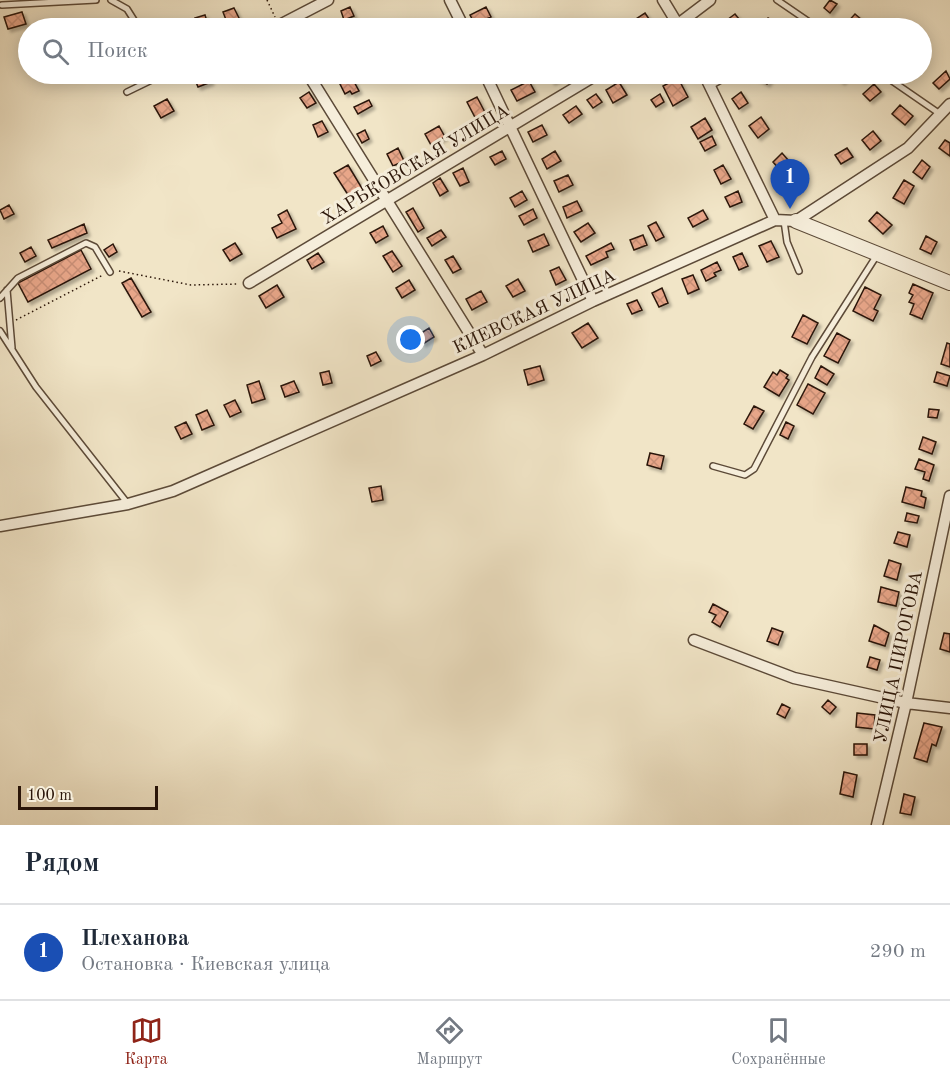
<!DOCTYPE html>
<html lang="ru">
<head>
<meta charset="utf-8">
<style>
  :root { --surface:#fff; --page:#f2f2f3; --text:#1f2937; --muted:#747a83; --line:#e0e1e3; --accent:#8f2418 }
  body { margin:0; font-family:"Old Standard TT",serif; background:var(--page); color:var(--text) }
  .scale { position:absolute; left:18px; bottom:15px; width:140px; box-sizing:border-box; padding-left:6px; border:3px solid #2b1609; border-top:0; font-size:16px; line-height:21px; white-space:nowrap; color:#2b1609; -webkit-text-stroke:4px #f6eedb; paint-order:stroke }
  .you { position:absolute; left:411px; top:340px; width:21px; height:21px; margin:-15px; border:4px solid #fff; border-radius:50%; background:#1a73e8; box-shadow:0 0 0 9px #1a73e833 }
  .badge { display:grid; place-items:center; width:39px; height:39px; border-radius:50%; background:var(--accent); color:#fff; font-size:20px; font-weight:700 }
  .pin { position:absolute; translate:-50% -50px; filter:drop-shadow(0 2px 3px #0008) }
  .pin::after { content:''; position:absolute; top:32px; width:21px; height:18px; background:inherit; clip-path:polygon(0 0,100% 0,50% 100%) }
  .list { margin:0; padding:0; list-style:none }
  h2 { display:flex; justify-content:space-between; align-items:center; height:78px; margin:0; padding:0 24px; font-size:26px }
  h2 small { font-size:20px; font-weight:400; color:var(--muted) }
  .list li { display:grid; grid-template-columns:39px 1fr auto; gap:18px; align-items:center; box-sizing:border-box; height:96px; padding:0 24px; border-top:2px solid var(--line) }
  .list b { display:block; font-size:22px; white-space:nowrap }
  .list p { margin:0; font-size:20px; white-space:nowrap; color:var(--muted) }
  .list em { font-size:20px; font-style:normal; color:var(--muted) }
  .icon { flex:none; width:33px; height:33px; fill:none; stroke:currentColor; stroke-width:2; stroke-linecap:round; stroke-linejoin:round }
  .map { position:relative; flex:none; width:950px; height:825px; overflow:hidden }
  .search { position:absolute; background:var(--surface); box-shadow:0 3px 15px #0003; left:18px; right:18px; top:18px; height:66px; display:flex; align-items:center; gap:15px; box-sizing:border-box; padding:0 21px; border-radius:33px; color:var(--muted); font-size:22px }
  .sheet { height:174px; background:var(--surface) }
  nav { display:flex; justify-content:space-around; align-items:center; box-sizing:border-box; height:84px; border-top:2px solid var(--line); background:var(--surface); font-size:16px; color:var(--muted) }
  nav a { display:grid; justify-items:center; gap:3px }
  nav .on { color:var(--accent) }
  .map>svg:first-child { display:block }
  .building { fill:url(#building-cross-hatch); stroke:#2b1609; stroke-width:1.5; filter:url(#shadow) }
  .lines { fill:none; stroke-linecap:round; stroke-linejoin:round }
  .service-casing { stroke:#5c4a38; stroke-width:8 }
  .minor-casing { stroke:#5c4a38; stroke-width:13 }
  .tertiary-casing { stroke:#5c4a38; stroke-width:16 }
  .path { stroke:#2b1609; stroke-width:1.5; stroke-dasharray:1.5 3; stroke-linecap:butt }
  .service { stroke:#f6eedb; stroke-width:5 }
  .minor { stroke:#f6eedb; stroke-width:10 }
  .tertiary { stroke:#f6eedb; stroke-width:14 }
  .labels { text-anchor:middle; stroke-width:6; stroke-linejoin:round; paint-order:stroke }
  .street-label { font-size:18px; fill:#2b1609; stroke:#f6eedb }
</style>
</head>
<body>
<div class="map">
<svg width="950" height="825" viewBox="0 0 950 825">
  <defs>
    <pattern id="building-cross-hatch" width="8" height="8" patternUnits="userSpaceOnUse" patternTransform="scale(1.5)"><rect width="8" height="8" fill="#e8a689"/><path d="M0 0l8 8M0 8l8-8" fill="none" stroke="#c78e75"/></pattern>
    <filter id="shadow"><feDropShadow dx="3" dy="3" stdDeviation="1.5" flood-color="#0004"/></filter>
  </defs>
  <rect width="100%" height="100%" fill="#f1e5c7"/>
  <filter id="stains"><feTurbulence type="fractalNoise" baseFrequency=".00333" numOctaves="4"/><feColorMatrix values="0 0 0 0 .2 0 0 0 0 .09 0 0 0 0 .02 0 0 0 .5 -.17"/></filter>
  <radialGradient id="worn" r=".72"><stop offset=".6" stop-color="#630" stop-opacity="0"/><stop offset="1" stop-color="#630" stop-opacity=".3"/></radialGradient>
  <path class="building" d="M830,0L837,4L830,13L824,8Z
    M350,7L354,16L344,20L341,11Z
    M486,7L491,17L475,24L470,15Z
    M234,8L240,20L228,25L223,12Z
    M22,12L26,24L8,29L4,17Z
    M645,13L651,22L640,28H622Z
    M735,14L743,24L737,28L727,20Z
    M855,14L862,20L855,28H847L844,26Z
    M205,15L209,28H199L195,18Z
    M768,18L778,24L775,28H762Z
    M324,19L327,28H312L310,25Z
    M946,71L950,79L939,89L933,83Z
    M203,74H207L211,82L198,87L194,77Z
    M548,74H564L565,76L552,82Z
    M756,74H773L767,84L754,77Z
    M833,74H848L842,82Z
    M352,78L359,91L352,94L350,91L345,94L340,84Z
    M678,78L688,97L673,106L663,86Z
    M529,81L535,92L517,101L511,90Z
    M619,82L627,95L613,103L606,90Z
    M874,84L881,92L870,101L863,94Z
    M309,92L316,103L307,108L300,98Z
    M741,92L748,103L739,109L732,99Z
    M596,94L602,102L593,108L587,100Z
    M660,94L664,102L656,107L651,100Z
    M477,97L489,120L479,125L467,102Z
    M167,99L174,111L161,118L154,106Z
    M369,100L372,106L358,114L354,107Z
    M900,105L913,116L905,125L892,114Z
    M576,106L582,114L569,123L563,115Z
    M761,117L769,129L758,138L749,126Z
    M705,118L712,130L698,139L691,127Z
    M322,121L328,132L318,137L313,125Z
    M542,125L547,135L533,142L528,132Z
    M439,126L445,137L431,145L425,134Z
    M365,130L369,139L362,143L357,134Z
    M873,131L881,141L870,150L862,140Z
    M712,136L716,145L705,151L700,142Z
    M945,140L950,143V156L939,148Z
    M398,148L404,161L393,166L387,154Z
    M847,148L853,157L841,164L835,155Z
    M502,151L506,159L495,165L490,157Z
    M555,151L561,161L547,169L542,159Z
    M782,153L788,160L779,169L773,162Z
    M922,160L930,167L922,179L913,172Z
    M348,165L363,190L350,198L334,173Z
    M723,165L731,179L721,184L714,170Z
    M463,168L469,182L460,186L453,173Z
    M568,175L573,185L559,192L554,181Z
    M440,178L448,191L440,196L433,183Z
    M904,180L914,186L904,204L893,198Z
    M522,191L527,200L515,207L510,198Z
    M738,191L742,202L730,207L725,197Z
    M577,201L582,211L567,218L563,207Z
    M9,205L14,214L4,219L0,210Z
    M413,208L424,228L418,232L406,212Z
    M533,209L537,218L524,225L519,216Z
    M287,210L296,229L277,238L272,228L282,223L278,215Z
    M703,210L708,219L693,227L688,218Z
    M877,212L892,225L883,234L869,221Z
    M656,222L664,237L656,241L648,226Z
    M588,223L595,233L581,242L574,232Z
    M84,224L87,233L52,248L48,240Z
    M383,226L388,236L376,243L370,233Z
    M441,230L446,237L432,246L427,238Z
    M544,234L549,245L533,252L528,241Z
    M643,235L647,245L634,250L630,240Z
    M926,236L937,242L931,254L920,249Z
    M771,241L779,257L767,262L759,246Z
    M235,243L242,254L230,261L223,250Z
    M611,243L614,249L606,252L608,257L591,265L586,256Z
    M113,244L117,252L109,257L104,250Z
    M31,247L36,256L25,262L20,253Z
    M81,250L91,269L28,302L18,283Z
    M392,251L402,266L393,272L383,256Z
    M318,253L324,262L312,269L307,260Z
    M742,253L748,266L739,270L733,257Z
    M453,256L461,269L453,273L445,260Z
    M717,262L721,270L714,273L716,276L706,281L701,270Z
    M559,267L566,280L556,285L550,271Z
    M693,275L699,289L688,294L682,279Z
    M131,278L151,312L142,317L122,283Z
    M518,279L525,291L513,297L506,286Z
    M409,280L415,290L402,298L396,288Z
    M913,284L933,293L922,319L910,314L914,304L909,302L913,295L909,293Z
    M277,285L284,297L266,308L259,296Z
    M865,287L881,295L874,309L878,311L873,321L853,311Z
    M662,288L668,303L659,307L652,293Z
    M481,291L487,302L472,310L466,299Z
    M637,300L642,310L632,314L627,304Z
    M803,315L818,323L807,344L792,337Z
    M588,323L598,338L582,348L572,333Z
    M429,328L434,337L423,344L418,335Z
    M407,333L414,345L405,350L399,338Z
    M837,333L850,340L838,363L824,356Z
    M947,343L950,344V367L941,364Z
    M376,352L381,361L371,366L367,356Z
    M540,366L544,380L528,385L524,370Z
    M821,366L834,374L827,385L815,378Z
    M780,370L788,375L786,378L789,380L779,396L764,387L773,372L777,375Z
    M329,371L332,383L323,385L320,373Z
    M937,372L950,376L947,386L934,382Z
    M259,381L265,399L252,403L247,385Z
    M294,381L299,392L285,397L281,386Z
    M808,384L825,393L813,414L797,405Z
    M235,400L241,412L230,417L224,405Z
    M754,406L764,411L753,429L744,424Z
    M929,409L939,410L937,418L928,417Z
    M207,410L214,425L202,430L196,415Z
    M186,422L192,434L181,439L175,427Z
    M786,422L794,426L788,439L780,435Z
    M923,437L936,442L932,454L919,449Z
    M650,453L664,456L661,469L647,465Z
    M919,459L934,465L929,481L923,479L925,472L915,469Z
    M381,486L383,500L372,502L369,488Z
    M906,487L922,491L921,496L926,498L924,508L902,502Z
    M907,513L919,516L917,523L905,521Z
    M898,532L910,535L907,547L894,543Z
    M889,560L901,564L897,580L884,576Z
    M881,587L899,592L896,606L878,602Z
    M713,604L728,612L720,627L712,622L716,615L709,612Z
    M874,625L889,633L885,646L869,641Z
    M772,628L783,632L778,645L767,641Z
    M944,633L950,634V652L940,649Z
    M870,657L880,660L877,670L867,667Z
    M828,700L836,707L830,714L822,707Z
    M782,704L790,708L785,718L777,714Z
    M857,713L875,715L874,729L856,727Z
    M924,723L942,727L936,746L932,744L927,762L914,758Z
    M854,744H867V755H854Z
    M844,772L857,775L853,797L840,794Z
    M904,794L915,797L911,815L900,813Z"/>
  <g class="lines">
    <defs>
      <path id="service" d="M111,0L127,9L139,28
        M777,0L818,28
        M2,5L96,0
        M739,74L747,76
        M882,74L940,114
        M710,86L732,74
        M127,92L164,74
        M784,221L787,242L799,271
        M7,290L12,348
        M0,298L18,278L86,243L95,247L110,272
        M0,331L36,387L128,504
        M713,466L745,475L754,469L812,357L877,255"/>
      <path id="minor" d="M450,0L464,28
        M663,0L680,28
        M274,28L328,0
        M673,28L710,0
        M308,74L483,355
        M485,74L593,301
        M704,74L775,220
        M249,283L598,74
        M0,526L128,504L173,491L483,355L593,301L775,220L796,221L908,148L950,104
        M694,640L794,678L906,703L950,708
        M877,825L906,703L950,496"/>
      <path id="tertiary" d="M796,221L950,283"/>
    </defs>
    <use href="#service" class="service-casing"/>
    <use href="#minor" class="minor-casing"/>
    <use href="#tertiary" class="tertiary-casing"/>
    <path class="path" d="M267,0L275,17
      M119,271L191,285L238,284
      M16,320L103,275"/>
    <use href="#service" class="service"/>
    <use href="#minor" class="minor"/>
    <use href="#tertiary" class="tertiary"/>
  </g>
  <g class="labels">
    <g class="street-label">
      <text transform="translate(415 164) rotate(-31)" y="6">ХАРЬКОВСКАЯ УЛИЦА</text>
      <text transform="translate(534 311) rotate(-25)" y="6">КИЕВСКАЯ УЛИЦА</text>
      <text transform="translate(898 657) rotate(-78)" y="6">УЛИЦА ПИРОГОВА</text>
    </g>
  </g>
  <rect width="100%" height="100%" filter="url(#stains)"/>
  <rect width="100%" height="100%" fill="url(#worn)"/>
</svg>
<div class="scale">100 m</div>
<div class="you"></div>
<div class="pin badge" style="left:790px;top:209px;background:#1a4fb4">1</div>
<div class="search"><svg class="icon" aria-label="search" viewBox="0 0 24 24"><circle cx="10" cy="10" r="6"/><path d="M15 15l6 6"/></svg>Поиск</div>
</div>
<section class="sheet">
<h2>Рядом<small></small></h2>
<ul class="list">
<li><span class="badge" style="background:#1a4fb4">1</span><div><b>Плеханова</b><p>Остановка · Киевская улица</p></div><em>290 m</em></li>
</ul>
</section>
<nav>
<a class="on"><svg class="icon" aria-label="map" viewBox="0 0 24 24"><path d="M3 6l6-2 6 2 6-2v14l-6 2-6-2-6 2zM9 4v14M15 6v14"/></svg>Карта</a>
<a><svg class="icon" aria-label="directions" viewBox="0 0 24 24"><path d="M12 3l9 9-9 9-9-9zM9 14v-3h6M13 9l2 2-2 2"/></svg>Маршрут</a>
<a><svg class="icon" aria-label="saved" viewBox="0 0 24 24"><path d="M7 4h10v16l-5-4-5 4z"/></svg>Сохранённые</a>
</nav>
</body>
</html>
